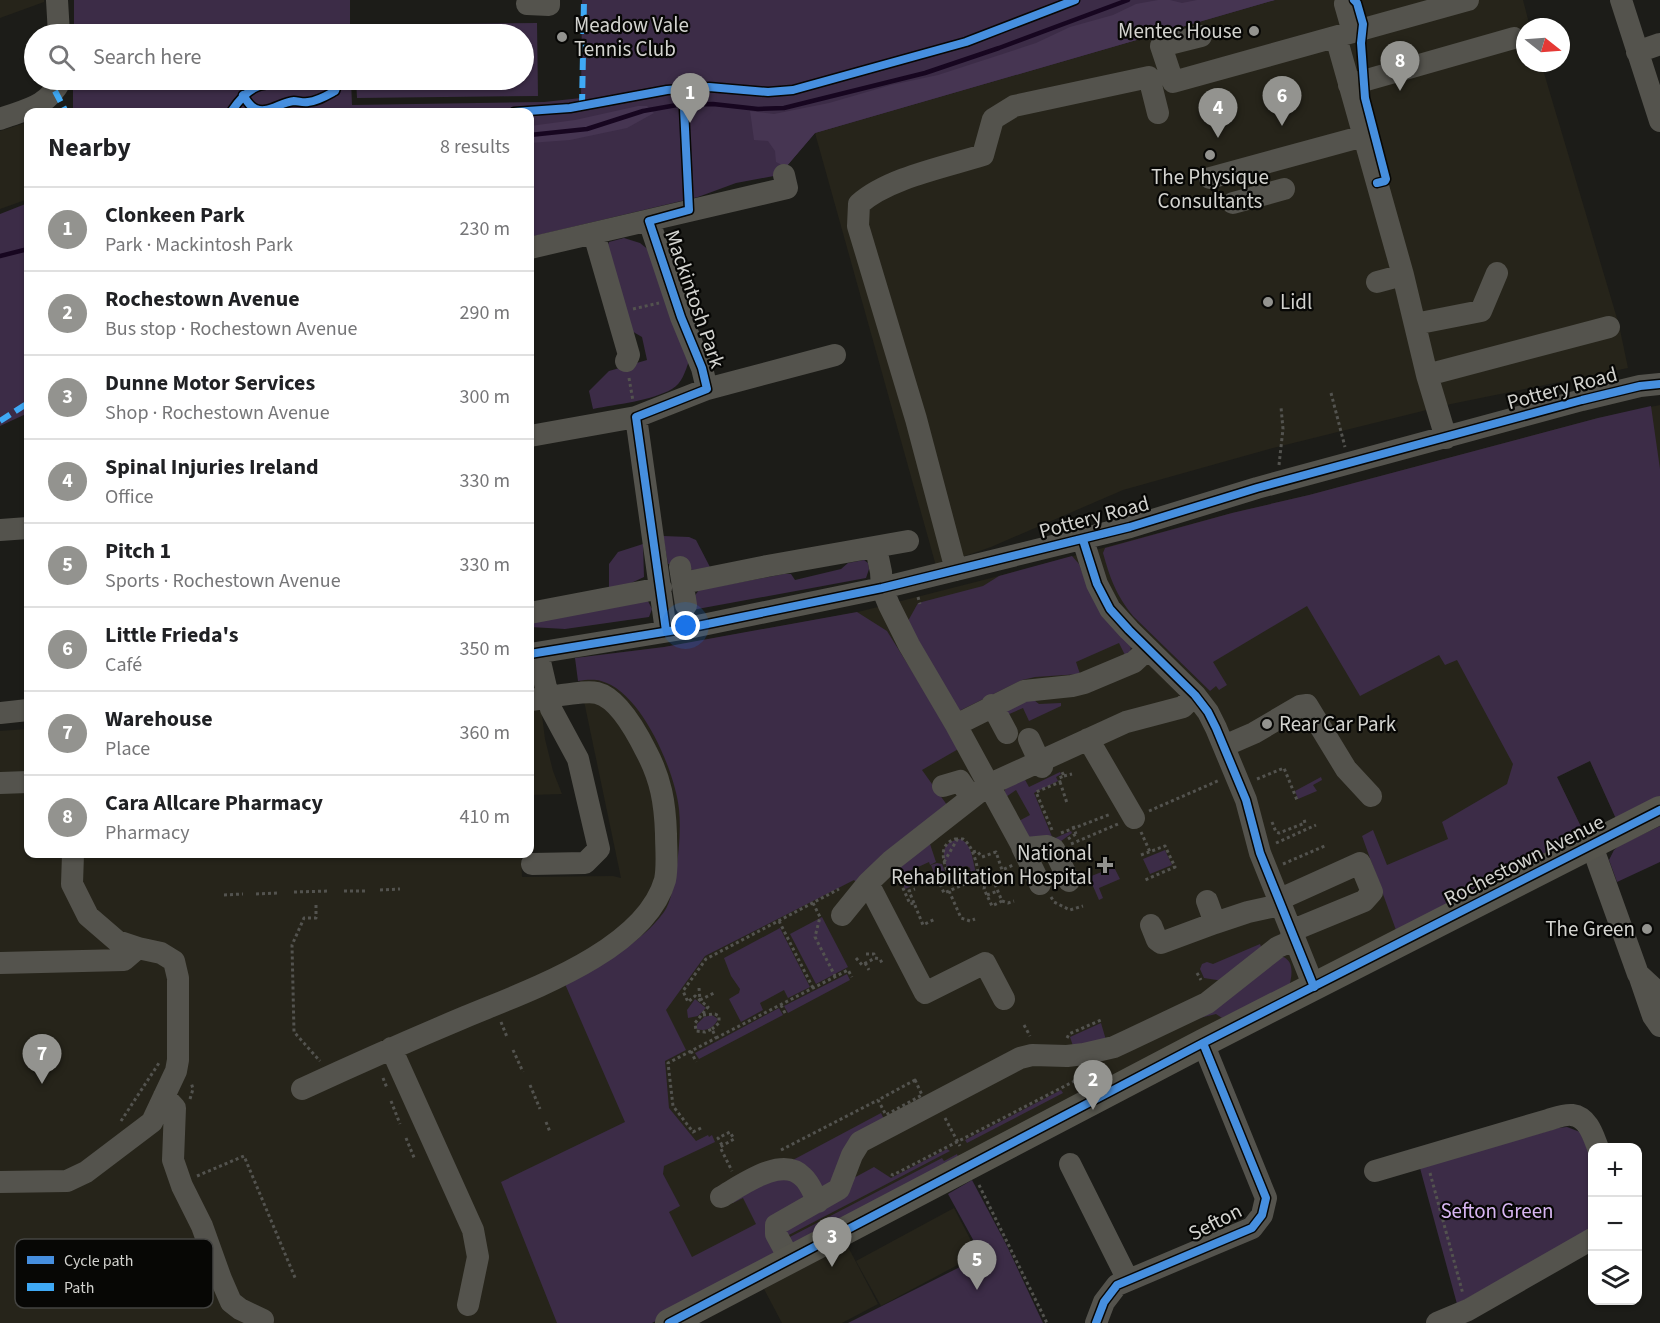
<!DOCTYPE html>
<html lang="en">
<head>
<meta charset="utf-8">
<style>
  :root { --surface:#fff; --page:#f2f2f2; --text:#202124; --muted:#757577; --line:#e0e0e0; --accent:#93938f }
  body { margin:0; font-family:"Source Sans 3",sans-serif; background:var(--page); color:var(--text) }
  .controls { position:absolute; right:18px; bottom:18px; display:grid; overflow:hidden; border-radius:12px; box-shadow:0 2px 4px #0004 }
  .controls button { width:54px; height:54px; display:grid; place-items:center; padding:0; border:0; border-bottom:2px solid var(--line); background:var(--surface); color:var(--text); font:30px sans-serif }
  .compass { position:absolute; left:1516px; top:18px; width:54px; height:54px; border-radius:50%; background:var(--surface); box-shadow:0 2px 4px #0004; rotate:107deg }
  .you { position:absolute; left:686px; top:626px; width:21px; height:21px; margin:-15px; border:4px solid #fff; border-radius:50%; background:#1a73e8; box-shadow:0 0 0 9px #1a73e833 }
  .badge { display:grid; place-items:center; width:39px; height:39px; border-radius:50%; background:var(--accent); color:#fff; font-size:20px; font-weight:700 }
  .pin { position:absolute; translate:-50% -50px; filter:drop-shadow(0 2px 3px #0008) }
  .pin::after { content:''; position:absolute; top:32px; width:21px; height:18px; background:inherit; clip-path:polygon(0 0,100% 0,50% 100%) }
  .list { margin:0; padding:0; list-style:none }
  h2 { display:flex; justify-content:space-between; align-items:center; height:78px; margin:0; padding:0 24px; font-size:26px }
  h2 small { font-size:20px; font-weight:400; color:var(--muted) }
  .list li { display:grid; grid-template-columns:39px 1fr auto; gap:18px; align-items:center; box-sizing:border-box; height:84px; padding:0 24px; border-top:2px solid var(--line) }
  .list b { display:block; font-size:22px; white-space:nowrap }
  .list p { margin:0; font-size:20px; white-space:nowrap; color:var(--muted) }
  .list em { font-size:20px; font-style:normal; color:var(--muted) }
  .icon { flex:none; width:33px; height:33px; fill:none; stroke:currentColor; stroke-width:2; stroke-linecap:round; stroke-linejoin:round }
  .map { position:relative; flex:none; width:1660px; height:1323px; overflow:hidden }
  .search { position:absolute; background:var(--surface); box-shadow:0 2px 4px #0004; left:24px; top:24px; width:510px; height:66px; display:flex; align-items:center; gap:15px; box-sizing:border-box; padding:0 21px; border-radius:33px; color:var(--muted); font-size:22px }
  .panel { position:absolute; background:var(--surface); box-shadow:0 2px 4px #0004; left:24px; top:108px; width:510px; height:750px; border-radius:12px }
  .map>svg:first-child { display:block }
  .built { fill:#26241a }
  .green { fill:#3c2c47 }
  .forest { fill:#463552 }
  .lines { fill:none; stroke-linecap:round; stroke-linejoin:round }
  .stream { stroke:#170620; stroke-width:4.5 }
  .path { stroke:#53534f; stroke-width:3; stroke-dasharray:3 3; stroke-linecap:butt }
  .minor { stroke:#54534d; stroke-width:22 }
  .major { stroke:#56554d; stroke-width:28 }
  .path-bridge { stroke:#53534f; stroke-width:3; stroke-dasharray:3 3; stroke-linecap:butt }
  .quiet { stroke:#3fa9f5; stroke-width:6; stroke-dasharray:12 6; stroke-linecap:butt }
  .cycleway-casing { stroke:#070705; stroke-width:11 }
  .cycleway { stroke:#468fdf; stroke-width:8 }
  .poi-dot { fill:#93938f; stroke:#070705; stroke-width:2 }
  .labels { text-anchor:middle; stroke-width:4.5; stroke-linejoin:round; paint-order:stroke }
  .poi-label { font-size:21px; fill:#d3d3cf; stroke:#070705; text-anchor:start }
  .street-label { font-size:21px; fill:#d3d3cf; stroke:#070705 }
  .park-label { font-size:21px; fill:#d7b5f1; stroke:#070705 }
  .key { fill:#070705; stroke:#444442; stroke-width:1.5 }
  .key-label { font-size:16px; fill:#d3d3cf }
</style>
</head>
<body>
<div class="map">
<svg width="1660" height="1323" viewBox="0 0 1660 1323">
  <rect width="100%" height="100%" fill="#1c1c18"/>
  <path class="built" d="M0,0H44V2L0,18Z
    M1275,0H1523L1530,27H1525V63H1541L1619,325L1628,368L1451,404L1273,448L1123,490L991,547L936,566L815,133Z
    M28,122V199L0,209V131Z
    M1660,405V798L1617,821L1590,761L1557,777L1586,837L645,1323H0V731L28,729V854H521L522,877L613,876L621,878L575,658L664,647L858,612L999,576L1232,513L1309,495L1598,418Z
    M530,667L532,668L538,684L545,739L553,771L562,794L530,795Z
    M954,1208L978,1254L881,1306L856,1261Z
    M847,1245L878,1304L842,1323H782L764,1289Z"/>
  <path class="green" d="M74,0H350V34H74Z
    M582,0H1275L815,133L779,175L736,183L698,197L530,237V112H75L73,109V80H351L352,105L544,102L581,98Z
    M537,23L538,96L357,98L356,80H524V34H356V25Z
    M28,203V413L0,426V214Z
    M624,238L640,243L650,251L689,361C685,372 682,383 672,389C651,401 617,404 593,409L589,391L609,371L647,360L642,337L630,330L606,250L609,242Z
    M1651,406L1660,469V798L1617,821L1590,761L1557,777L1586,837L1397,933L1362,836L1373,830L1387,865L1448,839L1442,822L1507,784L1513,764L1457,660L1445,665L1439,655L1360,696L1307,606L1213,662L1227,685L1219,690L1216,686L1210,691L1133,616C1116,595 1110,578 1103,553L1105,548L1232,513L1309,495L1598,418Z
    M663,536L689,537L696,540L711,569L692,570L687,562L668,564Z
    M643,544L644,577L629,584L609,588V564L618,552Z
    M1072,556L1079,564L1086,583L1131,645L1130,653L1126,657L1119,643L1076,662L1080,674L1035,677L1022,680L955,713L908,621L918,603L983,586L999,576Z
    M864,560L868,563L869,569L866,578L692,610L693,598L699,590L784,574H791L795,580L841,569L848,563Z
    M647,599L652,609L649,617L565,629L530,627V623Z
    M857,612L887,631L960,748L922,770L947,805L856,882L854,880L705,956L666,1010L686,1050L665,1061L669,1108L696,1141L708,1135L709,1137L712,1135L715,1142L664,1166L663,1174L680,1206L669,1212L692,1257L756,1224L743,1198L733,1203L732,1201L776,1176H789L806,1195L772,1219L777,1251L775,1260L652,1323H557L501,1182L625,1122L565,984C600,964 640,945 664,912C671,902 674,884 676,872C679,851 681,830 679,809C675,771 641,691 601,681C594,679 586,680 578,681L575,658L664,647Z
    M1030,697L1039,704L1061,703V706L1029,721L1023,708L1007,715L1006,708Z
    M1060,772L1061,774L1056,777L1058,781L1034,793L1053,839L1071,831L1072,833L1057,844L1029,842L1015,823L1030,815L1016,790L1003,799L1006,785L1023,776L1029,787Z
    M1321,777L1322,780L1313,785L1317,791L1298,799L1295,791Z
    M1660,826V862L1617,882L1609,860L1614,850L1620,845Z
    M961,839C973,846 972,860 976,872L971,876L973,879L965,882L963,878L971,873L970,868L967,866L956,868L950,875C943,859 937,842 961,839Z
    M930,844L936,862L930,865L929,862L905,873L910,887L905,889L896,865Z
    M1165,850L1172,865L1150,874L1143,859Z
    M937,863L942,864L946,874L936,878L931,865Z
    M1114,867L1120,879L1099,888L1103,898L1099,900L1089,877Z
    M822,917L848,967L816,984L790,934Z
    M780,928L810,987L788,998L784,990L760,1003L763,1010L741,1022L729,999L739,993L740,989L731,976L724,958Z
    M1260,944L1262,949L1223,981L1204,978L1200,969L1202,964L1207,962L1213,964Z
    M1281,956C1295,960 1292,976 1289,987L1222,1018L1216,1014L1183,1022Z
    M847,974L850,980L788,1013L784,1006Z
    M695,999L706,1008L698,1016L688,1018L687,1010Z
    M779,1008L783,1015L699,1059L695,1053Z
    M712,1015L718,1019C714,1028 706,1032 697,1029V1024L704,1017Z
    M1101,1023L1106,1040L1073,1046L1070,1037Z
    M1061,1090L1063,1093L967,1143L965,1140Z
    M881,1113L884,1119L827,1192L791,1161Z
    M1567,1127L1580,1132L1592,1159V1229L1457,1304L1420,1168L1558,1128Z
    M947,1149L950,1151L785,1237L783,1228L850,1180L874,1167L891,1178Z
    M957,1154L961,1164L801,1246L786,1239L942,1158L944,1161Z
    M972,1180L1006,1244L1043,1323H848L982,1256L948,1194Z"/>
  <path class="forest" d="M1158,0H1170L1182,3L1197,0H1275L815,133L786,167L776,162L775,151L768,141L754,140L750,111L774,114L829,103L891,85L938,75L1036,43L1070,27L1113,15L1136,4Z
    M638,106H647L654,113L627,128L570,140L530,143V126L575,120Z"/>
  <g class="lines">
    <path class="stream" d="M530,135L587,129L643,111L677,105L713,104L758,109L784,108L925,73L999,48L1128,0
      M0,256L28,249"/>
    <path class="path" d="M633,309L659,303
      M629,378L633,401
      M1331,393L1345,447
      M1279,465L1283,429L1281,407
      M918,597L920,604
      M1064,776L1072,774
      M1257,779L1284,768L1297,800
      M1060,782L1067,803
      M1149,811L1220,780
      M1272,822L1276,832L1279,833L1305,823L1304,819
      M1052,830L1036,792L1060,782L1059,778L1064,776L1061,770
      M1141,832L1150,852
      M1061,833L1111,814
      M955,839H963C974,847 977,865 979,878L944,893L938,879L948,874C943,860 938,845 955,839Z
      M1068,839L1076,834
      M1276,843L1316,825
      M1071,844L1118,824
      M973,852L977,851L982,857L996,852L1002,870L1013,865
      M1141,855L1165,846L1175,867L1145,880
      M944,862L958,838
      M1283,864L1327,845
      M898,877L910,904L914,903L923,925L935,919
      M979,878L994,882L1002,901L992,906L984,889L986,880
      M380,890L400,889
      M344,891H366
      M949,891L961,918L970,921L975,919
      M294,892L329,891
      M256,894L277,893
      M224,895L243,894
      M987,895L998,891
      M1051,897L1054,902L1070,910L1083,906
      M1002,901L1008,903L1014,901
      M813,903L820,917L815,937L835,976
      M914,903L909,891L915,889
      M316,905V918H304L292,945L294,1032L320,1061
      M779,921L813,988
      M866,954H874L875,958
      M856,958L862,965L875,958L880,959L882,963
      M865,963L869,970
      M1197,973L1201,980
      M699,988L700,1000L714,993
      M781,1005L786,1015
      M703,1015L715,1014L719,1016V1023L712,1029
      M501,1022L507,1037
      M1024,1025L1030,1036
      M716,1038L848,970L852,977
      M1067,1038L1069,1034L1101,1020
      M513,1050L523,1072
      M691,1051L696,1062
      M383,1078L387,1088
      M915,1080L922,1095L886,1115L878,1100Z
      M530,1085L540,1109
      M190,1099L193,1089L191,1082
      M391,1101L400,1124
      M945,1118L960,1146
      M121,1121L159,1063
      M546,1122L550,1132
      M701,1128L693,1132L673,1106L668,1063L716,1038L712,1029L705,1032L696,1031L695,1023L708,1007L695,996L688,1002L683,991L706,959L839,889
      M406,1138L415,1160
      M722,1145L718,1138L730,1132L734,1139L720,1147L732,1171
      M781,1150L878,1100
      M1430,1173L1463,1294
      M891,1174L893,1175L1092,1072
      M197,1176L244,1156L296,1280
      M979,1185L1047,1323"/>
    <path class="minor" d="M57,0L59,34
      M1349,0L1345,4L1353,32
      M1621,0L1660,121
      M527,4L549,5V0
      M1201,36L1161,46L1173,82L1468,0
      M1336,37L1403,275L1427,375L1446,438
      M1637,52L1660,44
      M1349,85L1514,38
      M0,119C27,109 47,107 61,80
      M1210,178L1364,136
      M1233,203L1284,189
      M649,221L681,317L702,368L707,389
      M594,234L629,355L626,361
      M530,248L787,188L784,175
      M1377,282L1403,275
      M1415,324L1481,311L1497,273
      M1427,375L1609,327
      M636,417L666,631
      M530,436L636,417L707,389L835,355
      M0,530L28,528
      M1083,540L1097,584L1110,609L1129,630L1195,695L1208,712L1216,728L1246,800L1260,853L1314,987
      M876,548L881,572L882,588L889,605L909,645L956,725L1021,844L1026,848L1047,846L1054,849L1069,881
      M680,567L686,605
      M956,570L916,419L858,226L859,204C888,178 945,167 983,155L993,119L1014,106L1149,77L1158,113
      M683,583L767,566L908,541
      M530,613L661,588
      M530,654L688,628L882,588L1130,527L1257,488L1582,400L1640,386L1660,384
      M992,705L1007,733
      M0,713L28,710
      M956,725L1024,691L1072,686L1084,683L1134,662L1148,649
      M1029,739L1042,767
      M1088,739L1134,818
      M1224,746L1254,733L1300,706L1307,705L1346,769L1371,796
      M0,783L28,782
      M943,786L960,781L971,797
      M1592,846L1638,974L1660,994
      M1022,847L1040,884
      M532,864L585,863L599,849L578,759L551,709L538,653
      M1278,900L1360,863L1372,892L1364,901L1291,931
      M1207,901L1215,923L1248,912L1280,905
      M842,915L868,883
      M1151,925L1157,940L1161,943L1215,923
      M0,963L124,960L138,948
      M1640,978L1653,1016L1660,1026
      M1004,999L985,963L925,993L868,883L891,861L988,785L1126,722L1183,707L1195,695
      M391,1048L473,1230L478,1257L468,1305
      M302,1089C356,1064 410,1040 465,1017C527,991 645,951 665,880C668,866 666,848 666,834C665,803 661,779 646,751C637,733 618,698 597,693C583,690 546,698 530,700
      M164,1096L175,1108L173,1160L182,1186L202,1226L221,1279L231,1302L240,1309L263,1320
      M1070,1164L1128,1280
      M1375,1171L1548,1120C1555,1118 1565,1114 1572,1115C1588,1117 1593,1135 1598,1148
      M0,1182L67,1181L86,1172L152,1122L176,1071L178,1060V978L174,961L161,953L138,948L117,941L88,916L72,884L73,854
      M721,1197C742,1185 782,1155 803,1177C810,1183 813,1193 818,1202
      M790,1260L776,1234V1225L839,1189L852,1155L860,1142L1020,1058L1032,1055L1067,1056L1084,1054L1114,1047L1129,1040L1207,1003L1278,947L1294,940
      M1096,1323L1104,1302L1117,1285L1252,1228L1262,1215L1266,1198L1203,1043
      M1437,1323L1468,1310L1592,1239"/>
    <path class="major" d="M669,1323L1203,1043L1660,810"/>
    <path class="path-bridge" d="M1073,826L1076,834"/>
    <path class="quiet" d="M55,91L66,112
      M582,106L584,0
      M0,421L28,403"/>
    <defs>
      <path id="cycleway" d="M1354,0L1357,3L1363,24L1361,43L1365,98L1386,179L1385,181L1377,183
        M243,95C247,101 250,107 256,109C268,114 281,102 294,101C298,101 303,103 308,102C318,101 326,96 335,91L339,80
        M231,112C258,71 272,90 310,80
        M514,112L570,108L667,90L709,87L768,92L793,90L966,42L1075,0
        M1083,540L1097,584L1110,609L1129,630L1195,695L1208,712L1216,728L1246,800L1260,853L1314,987
        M666,631L636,417L707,389L702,368L681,317L649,221L689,210L683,88
        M530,654L688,628L882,588L1130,527L1257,488L1582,400L1640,386L1660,384
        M669,1323L1203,1043L1660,810
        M1096,1323L1104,1302L1117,1285L1252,1228L1262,1215L1266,1198L1203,1043"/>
    </defs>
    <use href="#cycleway" class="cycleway-casing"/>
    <use href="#cycleway" class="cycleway"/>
  </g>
  <g class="poi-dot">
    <circle cx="1254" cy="31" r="6"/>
    <circle cx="562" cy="37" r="6"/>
    <circle cx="1210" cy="155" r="6"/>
    <circle cx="1268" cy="302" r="6"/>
    <circle cx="1267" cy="724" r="6"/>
    <path d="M1102 856h6v6h6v6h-6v6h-6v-6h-6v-6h6z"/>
    <circle cx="1647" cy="929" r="6"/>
  </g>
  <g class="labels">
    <g class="poi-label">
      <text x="574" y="32">Meadow Vale<tspan x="574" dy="24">Tennis Club</tspan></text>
      <text x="1242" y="38" text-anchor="end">Mentec House</text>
      <text x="1210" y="184" text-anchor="middle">The Physique<tspan x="1210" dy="24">Consultants</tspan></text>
      <text x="1280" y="309">Lidl</text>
      <text x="1279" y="731">Rear Car Park</text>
      <text x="1092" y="860" text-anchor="end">National<tspan x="1092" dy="24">Rehabilitation Hospital</tspan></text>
      <text x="1635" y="936" text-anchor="end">The Green</text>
    </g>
    <g class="street-label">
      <text transform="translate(695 299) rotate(71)" y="7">Mackintosh Park</text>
      <text transform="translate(1562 388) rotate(-15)" y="7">Pottery Road</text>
      <text transform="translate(1094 517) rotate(-15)" y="7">Pottery Road</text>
      <text transform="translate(1524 860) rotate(-27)" y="7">Rochestown Avenue</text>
      <text transform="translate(1215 1222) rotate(-27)" y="7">Sefton</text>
    </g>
    <g class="park-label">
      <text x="1497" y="1218">Sefton Green</text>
    </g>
  </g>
  <rect x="15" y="1239" width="198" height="69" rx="9" class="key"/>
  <rect x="27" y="1256" width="27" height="8" fill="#468fdf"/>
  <rect x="27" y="1283" width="27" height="8" fill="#3fa9f5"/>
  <g class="key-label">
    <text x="64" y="1266">Cycle path</text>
    <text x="64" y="1293">Path</text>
  </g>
</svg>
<div class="controls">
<button>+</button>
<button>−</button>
<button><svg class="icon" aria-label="layers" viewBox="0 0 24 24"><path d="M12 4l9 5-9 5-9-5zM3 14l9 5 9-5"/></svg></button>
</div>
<svg class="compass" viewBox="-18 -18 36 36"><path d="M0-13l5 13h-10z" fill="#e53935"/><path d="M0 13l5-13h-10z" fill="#757577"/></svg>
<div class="you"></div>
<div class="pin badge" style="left:690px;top:123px">1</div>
<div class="pin badge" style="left:1093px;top:1110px">2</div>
<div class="pin badge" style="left:832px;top:1267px">3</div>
<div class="pin badge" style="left:1218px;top:138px">4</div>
<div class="pin badge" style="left:977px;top:1290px">5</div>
<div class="pin badge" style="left:1282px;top:126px">6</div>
<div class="pin badge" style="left:42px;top:1084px">7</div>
<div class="pin badge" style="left:1400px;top:91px">8</div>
<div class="search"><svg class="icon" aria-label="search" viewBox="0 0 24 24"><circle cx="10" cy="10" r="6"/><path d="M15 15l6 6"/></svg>Search here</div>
<section class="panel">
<h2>Nearby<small>8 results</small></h2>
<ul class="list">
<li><span class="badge">1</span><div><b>Clonkeen Park</b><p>Park · Mackintosh Park</p></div><em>230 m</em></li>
<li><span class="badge">2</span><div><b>Rochestown Avenue</b><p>Bus stop · Rochestown Avenue</p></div><em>290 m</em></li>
<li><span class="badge">3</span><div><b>Dunne Motor Services</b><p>Shop · Rochestown Avenue</p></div><em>300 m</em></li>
<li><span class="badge">4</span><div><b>Spinal Injuries Ireland</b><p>Office</p></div><em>330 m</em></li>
<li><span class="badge">5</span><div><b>Pitch 1</b><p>Sports · Rochestown Avenue</p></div><em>330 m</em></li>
<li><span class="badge">6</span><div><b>Little Frieda's</b><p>Café</p></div><em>350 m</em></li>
<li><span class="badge">7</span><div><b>Warehouse</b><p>Place</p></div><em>360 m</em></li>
<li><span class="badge">8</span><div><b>Cara Allcare Pharmacy</b><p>Pharmacy</p></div><em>410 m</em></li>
</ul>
</section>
</div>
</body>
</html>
